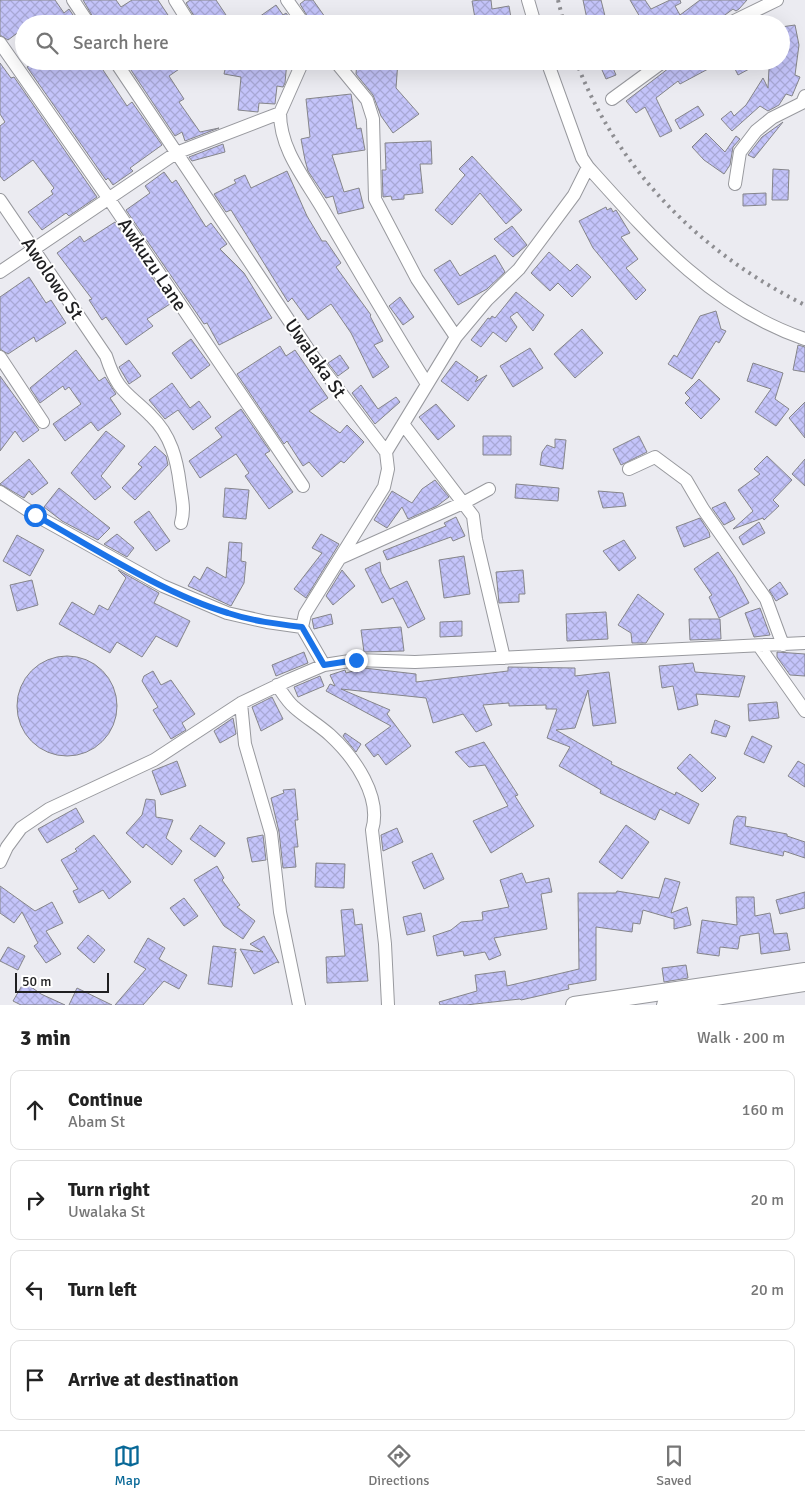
<!DOCTYPE html>
<html lang="en">
<head>
<meta charset="utf-8">
<style>
  :root { --surface:#fff; --page:#f6f6f6; --text:#222; --muted:#767676; --line:#e0e0e0; --accent:#086897 }
  body { margin:0; font-family:Signika,sans-serif; background:var(--page); color:var(--text) }
  .scale { position:absolute; left:15px; bottom:12px; width:94px; box-sizing:border-box; padding-left:5px; border:2px solid #1f1f21; border-top:0; font-size:14px; line-height:18px; white-space:nowrap; color:#1f1f21; -webkit-text-stroke:4px #fff; paint-order:stroke }
  .stop { position:absolute; width:15px; height:15px; margin:-11px; border:4px solid #1a73e8; border-radius:50%; background:#fff }
  .stop.end { background:#1a73e8; border-color:#fff; box-shadow:0 1px 5px #0008 }
  .list { margin:0; padding:0; list-style:none }
  h2 { display:flex; justify-content:space-between; align-items:center; height:65px; margin:0; padding:0 20px; font-size:21px }
  h2 small { font-size:16px; font-weight:400; color:var(--muted) }
  .list li { display:grid; grid-template-columns:32px 1fr auto; gap:15px; align-items:center; box-sizing:border-box; height:80px; margin:0 10px 10px; padding:0 10px; border:1px solid var(--line); border-radius:10px }
  .list b { display:block; font-size:19px; white-space:nowrap }
  .list p { margin:0; font-size:16px; white-space:nowrap; color:var(--muted) }
  .list em { font-size:16px; font-style:normal; color:var(--muted) }
  .icon { flex:none; width:28px; height:28px; fill:none; stroke:currentColor; stroke-width:2; stroke-linecap:round; stroke-linejoin:round }
  .map { position:relative; flex:none; width:805px; height:1005px; overflow:hidden }
  .search { position:absolute; background:var(--surface); box-shadow:0 5px 20px #0002; left:15px; right:15px; top:15px; height:55px; display:flex; align-items:center; gap:12px; box-sizing:border-box; padding:0 18px; border-radius:28px; color:var(--muted); font-size:19px }
  .sheet { height:425px; background:var(--surface) }
  nav { display:flex; justify-content:space-around; align-items:center; box-sizing:border-box; height:70px; border-top:1px solid var(--line); background:var(--surface); font-size:14px; color:var(--muted) }
  nav a { display:grid; justify-items:center; gap:2px }
  nav .on { color:var(--accent) }
  .map>svg:first-child { display:block }
  .building { fill:url(#building-cross-hatch); stroke:#85858a }
  .lines { fill:none; stroke-linecap:round; stroke-linejoin:round }
  .minor-casing { stroke:#98999e; stroke-width:14 }
  .major-casing { stroke:#98999e; stroke-width:18 }
  .minor { stroke:#fff; stroke-width:12 }
  .major { stroke:#fff; stroke-width:16 }
  .rail { stroke:#8e8e92; stroke-width:4; stroke-dasharray:2.5 5; stroke-linecap:butt }
  .route { stroke:#1a73e8; stroke-width:6 }
  .labels { text-anchor:middle; stroke-width:4; stroke-linejoin:round; paint-order:stroke }
  .street-label { font-size:19px; fill:#1f1f21; stroke:#fff }
</style>
</head>
<body>
<div class="map">
<svg width="805" height="1005" viewBox="0 0 805 1005">
  <defs>
    <pattern id="building-cross-hatch" width="8" height="8" patternUnits="userSpaceOnUse" patternTransform="scale(1.25)"><rect width="8" height="8" fill="#c4c4fa"/><path d="M0 0l8 8M0 8l8-8" fill="none" stroke="#a8a8d6"/></pattern>
  </defs>
  <rect width="100%" height="100%" fill="#ebebf1"/>
  <path class="building" d="M0,0H55L64,13L69,9L79,24H24V28L8,40L0,35Z
    M83,0H116L121,7L132,0H158L174,24H97Z
    M190,0H216L232,24H199L186,3Z
    M305,0H313L330,24H312L300,4Z
    M480,0H491L492,9L509,6L512,24H476L472,1Z
    M583,0H601L607,24H588Z
    M630,0H645L651,9L670,0H680L681,3L675,6L680,15L700,0H747L739,9L736,11L733,9L713,24H662L659,16L644,24Z
    M276,5L283,15L286,13L294,24H249Z
    M795,25L799,45L795,75L800,77L792,96L786,94L779,105L768,111L760,106L732,131L721,119L731,111L734,116L746,105L763,78L768,88L769,68L773,61H781V27Z
    M36,61H97L127,106L132,102L162,145L130,168L133,171L113,185L108,178L106,180L27,67Z
    M125,61H191L169,76L184,99L179,102L200,132L219,128L185,141L182,132L175,136Z
    M227,61H287L285,83L283,87L277,86L275,104L259,103L258,112L238,110L241,77L224,74Z
    M357,61H398L396,88L419,114L393,133L381,116L373,95L356,74Z
    M598,61H610L616,75L606,79Z
    M673,61H723L680,84L678,81L656,98L672,131L660,137L645,107L636,113L626,101L669,68Z
    M731,61H764L738,75Z
    M0,63L11,78L14,77L97,197L69,216L66,213L42,230L28,212L53,194L51,191L54,188L33,160L4,181L0,176V126L5,122L0,114Z
    M351,94L357,129L361,128L365,150L332,155L344,192L359,188L364,208L338,214L333,196L326,198L308,171L305,160L301,139L310,137L306,99Z
    M698,106L704,115L680,129L675,120Z
    M783,122L754,158L748,155L762,137Z
    M706,133L725,152L736,136L740,139L733,147L730,165L724,174L704,160L692,147Z
    M431,141L432,164H420L423,193L404,195V199L392,200L391,196L383,197L382,170H386L385,143Z
    M223,144L225,152L192,161L189,157Z
    M472,156L522,210L506,224L480,193L452,225L435,210L465,175L459,169Z
    M773,169L789,170L788,200H772Z
    M287,171L307,216L322,241H326L341,263L336,267L371,315L370,316L383,341L374,345L389,367L373,378L351,333L331,304L308,320L292,298L288,302L231,210L226,212L214,194L236,183L234,180L245,175L251,188Z
    M164,172L172,183L176,180L206,227L211,223L227,244L220,249L244,273L272,318L219,345L207,323L204,324L126,210L150,193L145,186Z
    M766,193V205L743,206V194Z
    M606,207L607,210L611,208L613,212L616,210L630,233L621,237L638,259L626,268L646,290L636,300L593,248L579,221Z
    M115,222L170,304L147,319L153,326L126,345L106,317L102,320L89,300L92,299L57,253L80,236L84,242Z
    M512,226L527,245L513,257L494,239Z
    M549,252L570,271L577,264L591,277L572,297L558,283L550,291L531,273Z
    M495,255L505,272L487,289L458,305L434,270L450,260L460,276Z
    M29,277L46,303L51,300L66,323L36,342L34,337L8,354L0,349V297Z
    M516,292L544,315L533,331L517,312L510,317L517,327L506,342L493,332L481,347L471,340L488,318L490,319L492,316L495,318Z
    M400,297L414,317L403,325L389,306Z
    M716,311L721,329L726,331L719,343L716,341L692,379L668,364L674,355L677,357L700,316Z
    M582,329L603,353L575,378L554,354Z
    M191,339L210,365L191,379L172,353Z
    M798,345L805,347V372L793,370Z
    M280,346L286,356L295,350L328,398L309,411L340,433L347,425L364,442L344,463L341,461L322,477L309,462L303,466L287,441L284,444L237,374Z
    M530,348L543,368L513,387L500,366Z
    M76,350L99,381L105,377L116,394L110,398L121,414L98,431L91,422L65,441L53,424L81,404L69,387L65,390L63,386L40,403L30,388Z
    M340,355L349,368L338,376L328,363Z
    M129,360L141,376L129,384L119,367Z
    M456,361L478,377L475,382L487,375L468,401L441,381Z
    M753,363L783,373L775,399L789,409L776,426L755,412L771,389L747,381Z
    M0,376L39,430L23,442L15,431L0,451Z
    M699,379L720,399L701,419L685,403L690,398L685,393Z
    M172,383L190,408L199,401L211,417L193,430L178,410L165,419L149,400Z
    M361,385L378,409L396,397L400,402L375,424L352,393Z
    M805,402V438L789,418Z
    M436,404L455,426L438,440L419,417Z
    M241,409L270,451L265,454L293,492L269,509L245,476L249,473L236,454L200,478L189,461L222,437L215,428Z
    M106,431L125,446L101,476L111,487L95,500L71,473Z
    M483,436H511V455H483Z
    M639,436L647,452L621,465L613,449Z
    M555,439L566,440L563,469L540,465L542,452L547,445L555,448Z
    M155,446L166,456L168,465L135,500L122,488L142,467L138,464Z
    M767,456L792,480L773,500L779,506L764,520L763,518L733,529L753,511L738,490L760,474L754,469Z
    M29,459L48,483L32,495L29,491L24,498L0,484Z
    M805,459V486L792,474Z
    M435,480L449,497L437,506L408,519L402,507L387,528L374,520L392,491L412,503L422,489Z
    M516,484L559,488L558,501L515,498Z
    M59,488L110,528L98,540L62,521L44,507Z
    M225,488L249,490L246,519L223,517Z
    M598,491L623,493L626,506L603,508Z
    M725,502L735,519L724,525L712,508Z
    M149,511L170,541L156,551L134,522Z
    M456,517L465,536L453,541L451,537L387,560L383,551L446,526L444,523Z
    M700,518L709,532L710,537L684,547L676,527Z
    M759,522L765,533L743,545L739,537Z
    M117,534L134,548L127,557L104,544Z
    M321,534L339,544L306,598L294,589L322,553L312,548Z
    M17,535L44,550L30,576L3,561Z
    M624,540L636,558L619,571L603,551Z
    M229,542L242,543L241,561L246,562L244,583L231,606L188,586L194,576L200,580L207,567L226,578Z
    M718,552L735,577L749,603L719,618L709,597L712,595L694,569Z
    M464,556L470,594L444,598L439,560Z
    M380,562L381,572L390,589L407,581L425,619L408,628L393,598L382,603L365,569Z
    M118,570L159,593L154,603L190,621L177,647L156,636L142,657L117,642L110,653L59,624L72,602L94,615L99,605L108,610L126,578Z
    M342,570L355,586L333,605L326,596Z
    M523,570L525,594H519V602L499,603L496,572Z
    M32,580L38,605L17,611L10,585Z
    M780,582L788,594L776,601L769,590Z
    M638,594L664,614L646,643H632L631,633L618,625Z
    M760,608L770,635L754,637L745,613Z
    M606,612L608,639L567,641L566,614Z
    M331,614L333,624L314,629L312,619Z
    M689,619H720L721,639L690,640Z
    M462,621V636L440,637V622Z
    M401,627L404,651L364,652L361,630Z
    M304,652L308,663L276,676L272,665Z
    M777,652L805,654V676L790,675L777,657Z
    M17 706a50 50 0 1 1 100 0a50 50 0 1 1-100 0Z
    M693,663L695,672L745,676L739,697L696,694L698,705L678,710L673,686L662,688L659,666Z
    M508,667L575,668V676L609,672L616,723L593,726L588,690L575,728L556,730L612,762L611,764L675,795L676,792L699,804L689,824L660,809L655,820L600,793L601,790L559,766L570,747L547,738L557,709H546V705L509,706V703L483,705L492,725L476,732L463,714L433,723L426,698L341,689L390,710L387,714L411,746L386,765L378,754L374,757L365,745L391,726L326,691L330,684L335,686L330,675L345,670L346,673L364,668L416,674V682L508,671Z
    M153,671L161,685L171,680L195,714L182,723L186,730L171,739L153,710L158,707L142,681L144,676Z
    M320,676L324,686L298,697L294,687Z
    M272,697L283,719L261,731L252,707Z
    M777,702L779,718L749,721L748,704Z
    M233,718L236,734L220,743L214,731Z
    M715,720L730,726L726,737L711,733Z
    M345,733L361,744L356,752L343,736Z
    M752,736L772,746L764,763L744,754Z
    M484,742L518,795L515,796L534,826L491,853L473,821L508,806L485,765L469,767L455,752Z
    M690,754L716,778L702,792L677,768Z
    M177,761L186,786L161,795L152,771Z
    M798,761L805,765V787L788,776Z
    M295,789L298,820H295L298,847H294L296,867L283,868L279,832L271,798L284,793L283,790Z
    M146,799L155,800L156,817L173,820L166,838L182,851L172,865L146,844L143,848L126,833L142,815Z
    M76,808L84,822L47,843L38,829Z
    M737,816L746,817L745,826L787,834V836L805,842V858L784,851L783,856L730,844L734,820Z
    M200,825L225,843L215,857L190,839Z
    M626,825L649,842L622,879L599,862Z
    M397,828L403,842L383,851L381,835Z
    M94,835L131,882L109,899L103,890L79,903L73,891L78,889L61,860L77,851L75,849Z
    M263,835L266,860L252,862L247,838Z
    M432,853L444,879L424,889L412,862Z
    M316,863L345,864L344,888L315,887Z
    M217,866L224,878L222,880L240,905L237,907L255,921L243,939L224,926L194,880Z
    M522,873L526,883L549,878L552,892L541,894L547,929L494,938L501,955L489,960L485,952L464,956L463,951L437,956L433,936L451,930L461,922L483,920L482,912L509,907L500,880Z
    M665,878L680,882L671,913L687,907L691,925L674,929V919L643,910L640,924L633,923L632,932L596,927V980L568,985L569,989L521,1000L520,999L466,1005H440L439,1002L477,991L475,975L505,971L507,986L579,969L578,893H616L617,891L659,898Z
    M0,886L35,911L52,902L63,923L46,931L61,954L46,963L34,946L38,943L22,912L14,923L0,913Z
    M805,892V908L780,914L776,900Z
    M736,897H754L755,916L770,913L774,934L787,933L790,950L761,954L759,933L740,936L738,949L720,947L719,956L697,953L702,920L737,925Z
    M184,898L198,916L184,926L170,908Z
    M353,909L355,925L362,924L368,981L327,983L326,957L345,956L341,910Z
    M421,913L425,931L407,935L403,917Z
    M88,935L105,950L94,963L77,948Z
    M264,936L279,963L277,962L254,974L240,949L263,952L250,944Z
    M148,938L165,948L159,959L187,975L179,989L164,981L143,1005H115L146,969L134,962Z
    M213,946L236,949L234,953L236,952L232,987L208,984Z
    M8,947L25,956L18,970L0,961Z
    M686,965L688,978L664,982L662,968Z
    M24,982L41,994L65,1005H21L13,1001Z
    M77,988L112,1005H69Z"/>
  <g class="lines">
    <defs>
      <path id="minor" d="M73,0L89,24
        M175,0L190,24
        M287,0L304,24
        M528,0L535,24
        M728,24L777,0
        M0,43L109,199L303,486
        M115,61L312,355L386,452L388,469L384,487L305,614L302,627L324,665
        M335,61L367,100L373,119L375,199L417,279L456,337
        M612,99L664,61
        M280,113C280,151 307,181 325,213C358,270 392,328 427,384
        M588,167C651,237 713,308 805,339
        M735,184L740,152L756,131L772,118L802,103L805,96
        M0,200L106,356C118,393 126,391 151,416C171,435 177,460 180,485C182,500 185,509 181,523
        M0,272L176,153L280,113L303,61
        M0,357L43,422
        M403,424L473,516L476,539L504,658
        M386,452L456,337L487,300L519,269L574,195L588,167L582,158L547,61
        M629,469L655,457L686,480L703,509L766,599L783,645
        M0,492L35,515L163,586L227,613L267,622L302,627
        M340,558L465,502L489,489
        M759,646L805,711
        M277,685C282,692 287,701 294,707C305,717 319,725 330,735C355,758 382,797 372,830L385,944L388,1005
        M241,703L245,744L271,833L280,912L299,1005
        M0,862L7,847L21,828L49,809L154,760L241,703L289,680L324,665L356,660L415,662L805,643"/>
      <path id="major" d="M574,1005L805,971
        M665,1005L805,983"/>
    </defs>
    <use href="#minor" class="minor-casing"/>
    <use href="#major" class="major-casing"/>
    <use href="#minor" class="minor"/>
    <use href="#major" class="major"/>
    <path class="rail" d="M558,0L564,24
      M576,61C617,170 702,254 805,305"/>
  </g>
  <g class="lines">
    <path class="route" d="M35,515C94,548 164,594 228,613C252,621 277,624 302,627L324,665L356,660"/>
  </g>
  <g class="labels">
    <g class="street-label">
      <text transform="translate(153 264) rotate(56)" y="7">Awkuzu Lane</text>
      <text transform="translate(53 278) rotate(56)" y="7">Awolowo St</text>
      <text transform="translate(316 358) rotate(55)" y="7">Uwalaka St</text>
    </g>
  </g>
</svg>
<div class="scale">50 m</div>
<div class="stop" style="left:35px;top:515px"></div>
<div class="stop end" style="left:356px;top:660px"></div>
<div class="search"><svg class="icon" aria-label="search" viewBox="0 0 24 24"><circle cx="10" cy="10" r="6"/><path d="M15 15l6 6"/></svg>Search here</div>
</div>
<section class="sheet">
<h2>3 min<small>Walk · 200 m</small></h2>
<ul class="list">
<li><svg class="icon" aria-label="ahead" viewBox="0 0 24 24"><path d="M12 20V5M6 11l6-6 6 6"/></svg><div><b>Continue</b><p>Abam St</p></div><em>160 m</em></li>
<li><svg class="icon" aria-label="right" viewBox="0 0 24 24"><path d="M7 20v-9h11M14 6l5 5-5 5"/></svg><div><b>Turn right</b><p>Uwalaka St</p></div><em>20 m</em></li>
<li><svg class="icon" aria-label="left" viewBox="0 0 24 24"><path d="M17 20v-9H6M10 6l-5 5 5 5"/></svg><div><b>Turn left</b></div><em>20 m</em></li>
<li><svg class="icon" aria-label="arrive" viewBox="0 0 24 24"><path d="M6 21V4h12l-3 4 3 4H6"/></svg><div><b>Arrive at destination</b></div></li>
</ul>
</section>
<nav>
<a class="on"><svg class="icon" aria-label="map" viewBox="0 0 24 24"><path d="M3 6l6-2 6 2 6-2v14l-6 2-6-2-6 2zM9 4v14M15 6v14"/></svg>Map</a>
<a><svg class="icon" aria-label="directions" viewBox="0 0 24 24"><path d="M12 3l9 9-9 9-9-9zM9 14v-3h6M13 9l2 2-2 2"/></svg>Directions</a>
<a><svg class="icon" aria-label="saved" viewBox="0 0 24 24"><path d="M7 4h10v16l-5-4-5 4z"/></svg>Saved</a>
</nav>
</body>
</html>
